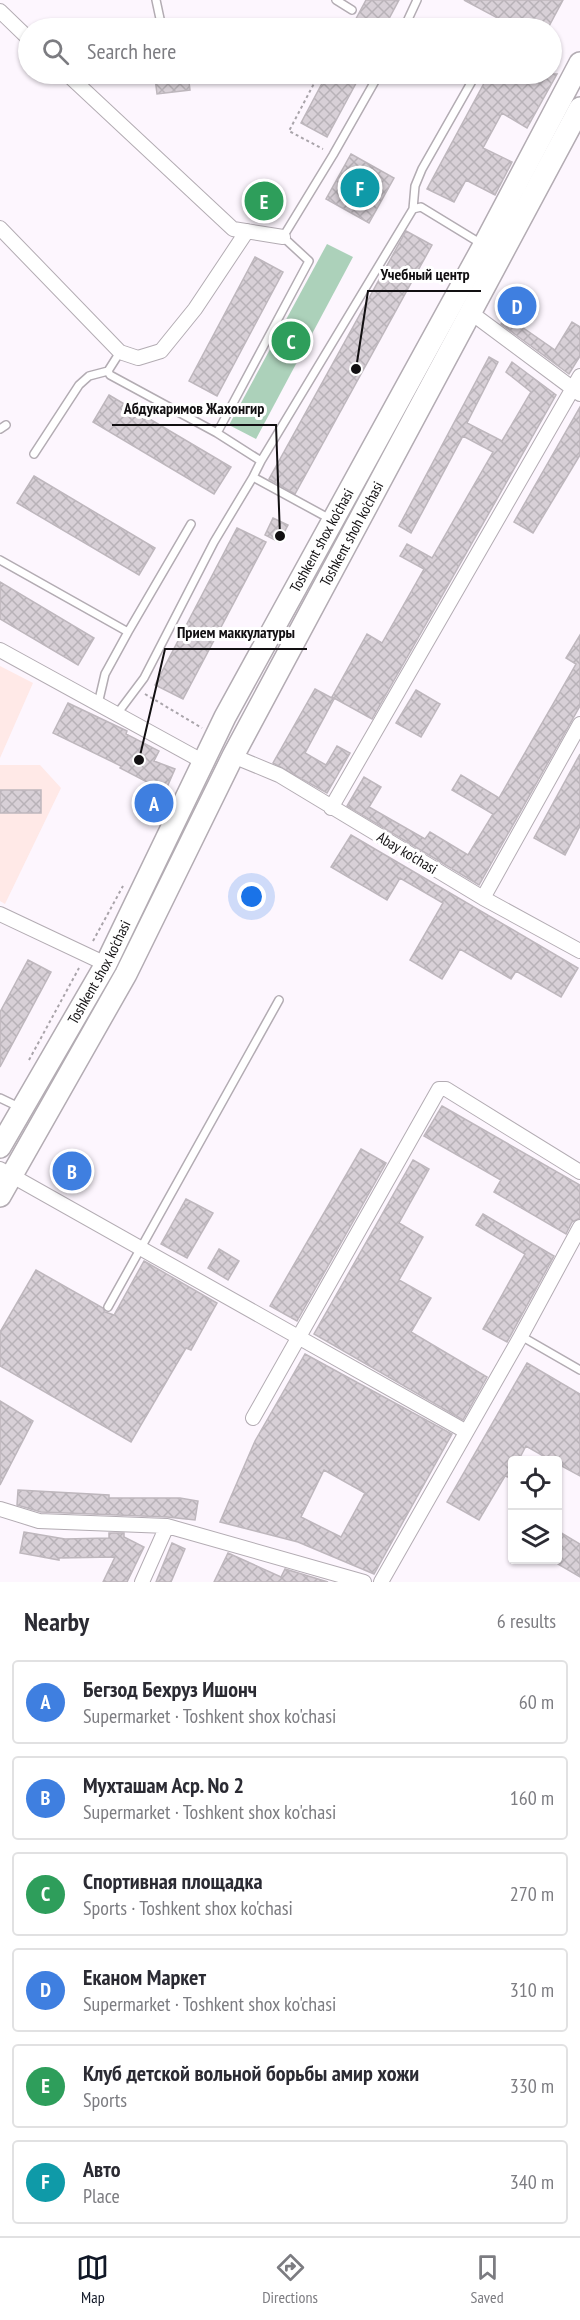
<!DOCTYPE html>
<html lang="en">
<head>
<meta charset="utf-8">
<style>
  :root { --surface:#fff; --page:#f2f2f3; --text:#2b2b33; --muted:#7c7c81; --line:#e1e1e2; --accent:#111827 }
  body { margin:0; font-family:"PT Sans Narrow",sans-serif; background:var(--page); color:var(--text) }
  .controls { position:absolute; right:18px; bottom:18px; display:grid; overflow:hidden; border-radius:6px; box-shadow:0 2px 4px #0004 }
  .controls button { width:54px; height:54px; display:grid; place-items:center; padding:0; border:0; border-bottom:2px solid var(--line); background:var(--surface); color:var(--text); font:30px sans-serif }
  .you { position:absolute; left:252px; top:897px; width:21px; height:21px; margin:-15px; border:4px solid #fff; border-radius:50%; background:#1a73e8; box-shadow:0 0 0 9px #1a73e833 }
  .badge { display:grid; place-items:center; width:39px; height:39px; border-radius:50%; background:var(--accent); color:#fff; font-size:20px; font-weight:700 }
  .pin { position:absolute; translate:-50% -50%; border:3px solid #fff; box-shadow:0 2px 6px #0006 }
  .list { margin:0; padding:0; list-style:none }
  h2 { display:flex; justify-content:space-between; align-items:center; height:78px; margin:0; padding:0 24px; font-size:26px }
  h2 small { font-size:20px; font-weight:400; color:var(--muted) }
  .list li { display:grid; grid-template-columns:39px 1fr auto; gap:18px; align-items:center; box-sizing:border-box; height:84px; margin:0 12px 12px; padding:0 12px; border:2px solid var(--line); border-radius:6px }
  .list b { display:block; font-size:22px; white-space:nowrap }
  .list p { margin:0; font-size:20px; white-space:nowrap; color:var(--muted) }
  .list em { font-size:20px; font-style:normal; color:var(--muted) }
  .icon { flex:none; width:33px; height:33px; fill:none; stroke:currentColor; stroke-width:2; stroke-linecap:round; stroke-linejoin:round }
  .map { position:relative; flex:none; width:580px; height:1582px; overflow:hidden }
  .search { position:absolute; background:var(--surface); box-shadow:0 2px 4px #0004; left:18px; right:18px; top:18px; height:66px; display:flex; align-items:center; gap:15px; box-sizing:border-box; padding:0 21px; border-radius:33px; color:var(--muted); font-size:22px }
  .sheet { height:654px; background:var(--surface) }
  nav { display:flex; justify-content:space-around; align-items:center; box-sizing:border-box; height:84px; border-top:2px solid var(--line); background:var(--surface); font-size:16px; color:var(--muted) }
  nav a { display:grid; justify-items:center; gap:3px }
  nav .on { color:var(--accent) }
  .map>svg:first-child { display:block }
  .education { fill:#ffe9e7 }
  .grass { fill:#acd1ba }
  .building { fill:url(#building-cross-hatch); stroke:#beb7bd; stroke-width:1.5; fill-rule:evenodd }
  .lines { fill:none; stroke-linecap:round; stroke-linejoin:round }
  .lane-casing { stroke:#b3acb3; stroke-width:10 }
  .street-casing { stroke:#b3acb3; stroke-width:16 }
  .primary-casing { stroke:#b3acb3; stroke-width:24 }
  .path { stroke:#a9a4aa; stroke-width:2; stroke-dasharray:3 3; stroke-linecap:butt }
  .lane { stroke:#fff; stroke-width:7 }
  .street { stroke:#fff; stroke-width:14 }
  .primary { stroke:#fff; stroke-width:21 }
  .labels { text-anchor:middle; stroke-width:6; stroke-linejoin:round; paint-order:stroke }
  .street-label { font-size:15px; fill:#121012; stroke:#fff }
  .leader { fill:none; stroke:#121012; stroke-width:2 }
  .callout-dot { fill:#121012; stroke:#fff; stroke-width:2 }
  .callout-label { font-size:16px; text-anchor:middle; font-weight:bold; fill:#121012; stroke:#fff; stroke-width:6; stroke-linejoin:round; paint-order:stroke }
</style>
</head>
<body>
<div class="map">
<svg width="580" height="1582" viewBox="0 0 580 1582">
  <defs>
    <pattern id="building-cross-hatch" width="8" height="8" patternUnits="userSpaceOnUse" patternTransform="scale(1.5)"><rect width="8" height="8" fill="#d8d0d7"/><path d="M0 0l8 8M0 8l8-8" fill="none" stroke="#b8b2b8"/></pattern>
  </defs>
  <rect width="100%" height="100%" fill="#fdf6fe"/>
  <path class="education" d="M0,666L33,683L0,758Z
    M0,765H40L61,788L5,904L0,901Z"/>
  <path class="grass" d="M327,244L353,257L256,439L229,425Z"/>
  <path class="building" d="M366,0H399L384,28H351Z
    M464,0H563L548,28H516Z
    M188,74L190,90L157,94L155,78Z
    M327,74H361L327,137L301,123Z
    M489,74H557L527,128L502,113L483,148L512,162L495,195L466,180L454,202L427,189Z
    M351,154L394,178L369,223L326,199Z
    M406,231L432,245L295,494L269,479Z
    M255,257L283,272L217,396L189,381Z
    M517,295L534,305L522,327L555,350L572,322L580,327V356L569,374L501,324Z
    M489,357L498,362L467,423L502,441L531,392L506,372L512,362L556,395L372,719L332,697L367,634L382,643L424,569L400,556L407,544L432,558L493,452L463,436L411,533L399,526Z
    M109,395L231,467L214,494L93,422Z
    M580,407V455L533,533L514,522Z
    M34,476L155,548L139,575L17,503Z
    M273,518L288,525L279,542L265,535Z
    M237,528L266,542L183,699L155,685Z
    M0,582L94,638L78,665L0,619Z
    M580,635V706L479,885L347,806L364,777L381,787L369,807L425,839L430,832L468,855L493,814L452,790L461,775L499,798L576,664L566,658Z
    M315,689L334,699L305,753L326,765L337,746L350,753L327,793L273,763Z
    M416,690L440,704L421,737L396,723Z
    M68,703L127,731L126,734L159,751L154,761L175,769L157,810L145,805L153,785L120,768L121,766L53,733Z
    M580,754V826L565,855L534,838Z
    M0,790H41V813H0Z
    M351,835L578,968L561,997L516,971L511,979L460,949L442,979L410,960L443,903L400,878L387,900L331,867Z
    M28,960L51,972L0,1067V1012Z
    M442,1106L580,1185V1218L572,1222L566,1234L494,1192L501,1180L424,1136Z
    M361,1149L386,1163L297,1321L270,1306Z
    M413,1160L429,1169L399,1223L423,1237L399,1280L431,1298L411,1332L487,1377L463,1420L314,1334Z
    M186,1199L213,1213L187,1258L161,1244Z
    M483,1214L554,1256L507,1342L483,1329L525,1254L476,1225Z
    M219,1249L239,1261L228,1280L208,1268Z
    M144,1261L217,1303L191,1350L186,1348L131,1442L0,1366V1332L36,1270L103,1308L105,1312L114,1315Z
    M305,1354L452,1434L374,1574L298,1542L220,1522L255,1441ZM324,1470L365,1493L341,1537L301,1517Z
    M527,1363L580,1394V1476L558,1464V1461H552L526,1446L518,1461H513V1470L508,1477L505,1476L479,1520L447,1502Z
    M0,1401L33,1421L0,1485Z
    M18,1490L109,1495V1498H180L198,1501L195,1520L167,1517L41,1512L17,1505Z
    M558,1531L580,1544V1577L558,1564Z
    M24,1532L65,1539L109,1538V1533H124V1537L144,1547L127,1582H103L115,1557L59,1558V1560L20,1553Z
    M172,1543L185,1549L171,1582H156Z
    M228,1553L281,1577L285,1569L328,1582H214Z"/>
  <g class="lines">
    <defs>
      <path id="lane" d="M156,0L162,28
        M336,0L352,10
        M404,28L417,0
        M413,209L415,186L422,169L476,74
        M120,352L108,371L110,375L217,433L261,461L253,477
        M0,429L6,425
        M217,433L309,261L283,237L333,155L379,74
        M34,454L79,385L89,376L108,371
        M261,461L413,209L421,207L480,243
        M0,560L128,632L105,674L98,704
        M128,632L191,524
        M117,714L144,678L214,542L253,477L332,520
        M0,1098L21,1108
        M108,1307L279,1000
        M521,1336L580,1370"/>
      <path id="street" d="M0,11L28,38
        M67,74L233,229L283,237
        M0,228L120,352L138,358L161,351L195,309L247,231
        M470,312L580,394
        M0,650L202,761
        M233,756L279,775L483,898L580,951
        M331,808L580,376
        M483,898L580,724
        M0,914L106,964
        M0,1169L465,1431
        M253,1418L439,1089H446L580,1172
        M0,1509L39,1521L167,1526L364,1582
        M142,1582L167,1526
        M381,1582L521,1336L580,1227"/>
      <g id="primary">
        <path id="s1" d="M0,1147L106,964L225,717L484,245L580,63"/>
        <path id="s2" d="M0,1196L126,974L233,756L580,108"/>
      </g>
    </defs>
    <use href="#lane" class="lane-casing"/>
    <use href="#street" class="street-casing"/>
    <use href="#primary" class="primary-casing"/>
    <path class="path" d="M342,28L348,18
      M319,74L289,131L323,149
      M145,694L202,728
      M93,941L123,886
      M29,1060L79,968"/>
    <use href="#lane" class="lane"/>
    <use href="#street" class="street"/>
    <use href="#primary" class="primary"/>
  </g>
  <g class="labels">
    <g class="street-label">
      <text dy="5" stroke="none"><textPath href="#s2" startOffset="750">Toshkent shoh ko'chasi</textPath></text>
      <text dy="5" stroke="none"><textPath href="#s1" startOffset="687">Toshkent shox ko'chasi</textPath></text>
      <text transform="translate(407 853) rotate(31)" y="5">Abay ko'chasi</text>
      <text dy="5" stroke="none"><textPath href="#s1" startOffset="201">Toshkent shox ko'chasi</textPath></text>
    </g>
  </g>
  <path class="leader" d="M356 369L368 291H481M280 536L276 425H112M139 760L165 649H307"/>
  <g class="callout-dot">
    <circle cx="356" cy="369" r="6"/>
    <circle cx="280" cy="536" r="6"/>
    <circle cx="139" cy="760" r="6"/>
  </g>
  <g class="callout-label">
    <text x="425" y="280">Учебный центр</text>
    <text x="194" y="414">Абдукаримов Жахонгир</text>
    <text x="236" y="638">Прием маккулатуры</text>
  </g>
</svg>
<div class="controls">
<button><svg class="icon" aria-label="locate" viewBox="0 0 24 24"><circle cx="12" cy="12" r="6"/><path d="M12 2v4M12 18v4M2 12h4M18 12h4"/></svg></button>
<button><svg class="icon" aria-label="layers" viewBox="0 0 24 24"><path d="M12 4l9 5-9 5-9-5zM3 14l9 5 9-5"/></svg></button>
</div>
<div class="you"></div>
<div class="pin badge" style="left:154px;top:803px;background:#3f7fe0">A</div>
<div class="pin badge" style="left:72px;top:1171px;background:#3f7fe0">B</div>
<div class="pin badge" style="left:291px;top:341px;background:#2e9e5b">C</div>
<div class="pin badge" style="left:517px;top:306px;background:#3f7fe0">D</div>
<div class="pin badge" style="left:264px;top:201px;background:#2e9e5b">E</div>
<div class="pin badge" style="left:360px;top:188px;background:#0f9aa8">F</div>
<div class="search"><svg class="icon" aria-label="search" viewBox="0 0 24 24"><circle cx="10" cy="10" r="6"/><path d="M15 15l6 6"/></svg>Search here</div>
</div>
<section class="sheet">
<h2>Nearby<small>6 results</small></h2>
<ul class="list">
<li><span class="badge" style="background:#3f7fe0">A</span><div><b>Бегзод Бехруз Ишонч</b><p>Supermarket · Toshkent shox ko'chasi</p></div><em>60 m</em></li>
<li><span class="badge" style="background:#3f7fe0">B</span><div><b>Мухташам Аср. No 2</b><p>Supermarket · Toshkent shox ko'chasi</p></div><em>160 m</em></li>
<li><span class="badge" style="background:#2e9e5b">C</span><div><b>Спортивная площадка</b><p>Sports · Toshkent shox ko'chasi</p></div><em>270 m</em></li>
<li><span class="badge" style="background:#3f7fe0">D</span><div><b>Еканом Маркет</b><p>Supermarket · Toshkent shox ko'chasi</p></div><em>310 m</em></li>
<li><span class="badge" style="background:#2e9e5b">E</span><div><b>Клуб детской вольной борьбы амир хожи</b><p>Sports</p></div><em>330 m</em></li>
<li><span class="badge" style="background:#0f9aa8">F</span><div><b>Авто</b><p>Place</p></div><em>340 m</em></li>
</ul>
</section>
<nav>
<a class="on"><svg class="icon" aria-label="map" viewBox="0 0 24 24"><path d="M3 6l6-2 6 2 6-2v14l-6 2-6-2-6 2zM9 4v14M15 6v14"/></svg>Map</a>
<a><svg class="icon" aria-label="directions" viewBox="0 0 24 24"><path d="M12 3l9 9-9 9-9-9zM9 14v-3h6M13 9l2 2-2 2"/></svg>Directions</a>
<a><svg class="icon" aria-label="saved" viewBox="0 0 24 24"><path d="M7 4h10v16l-5-4-5 4z"/></svg>Saved</a>
</nav>
</body>
</html>
